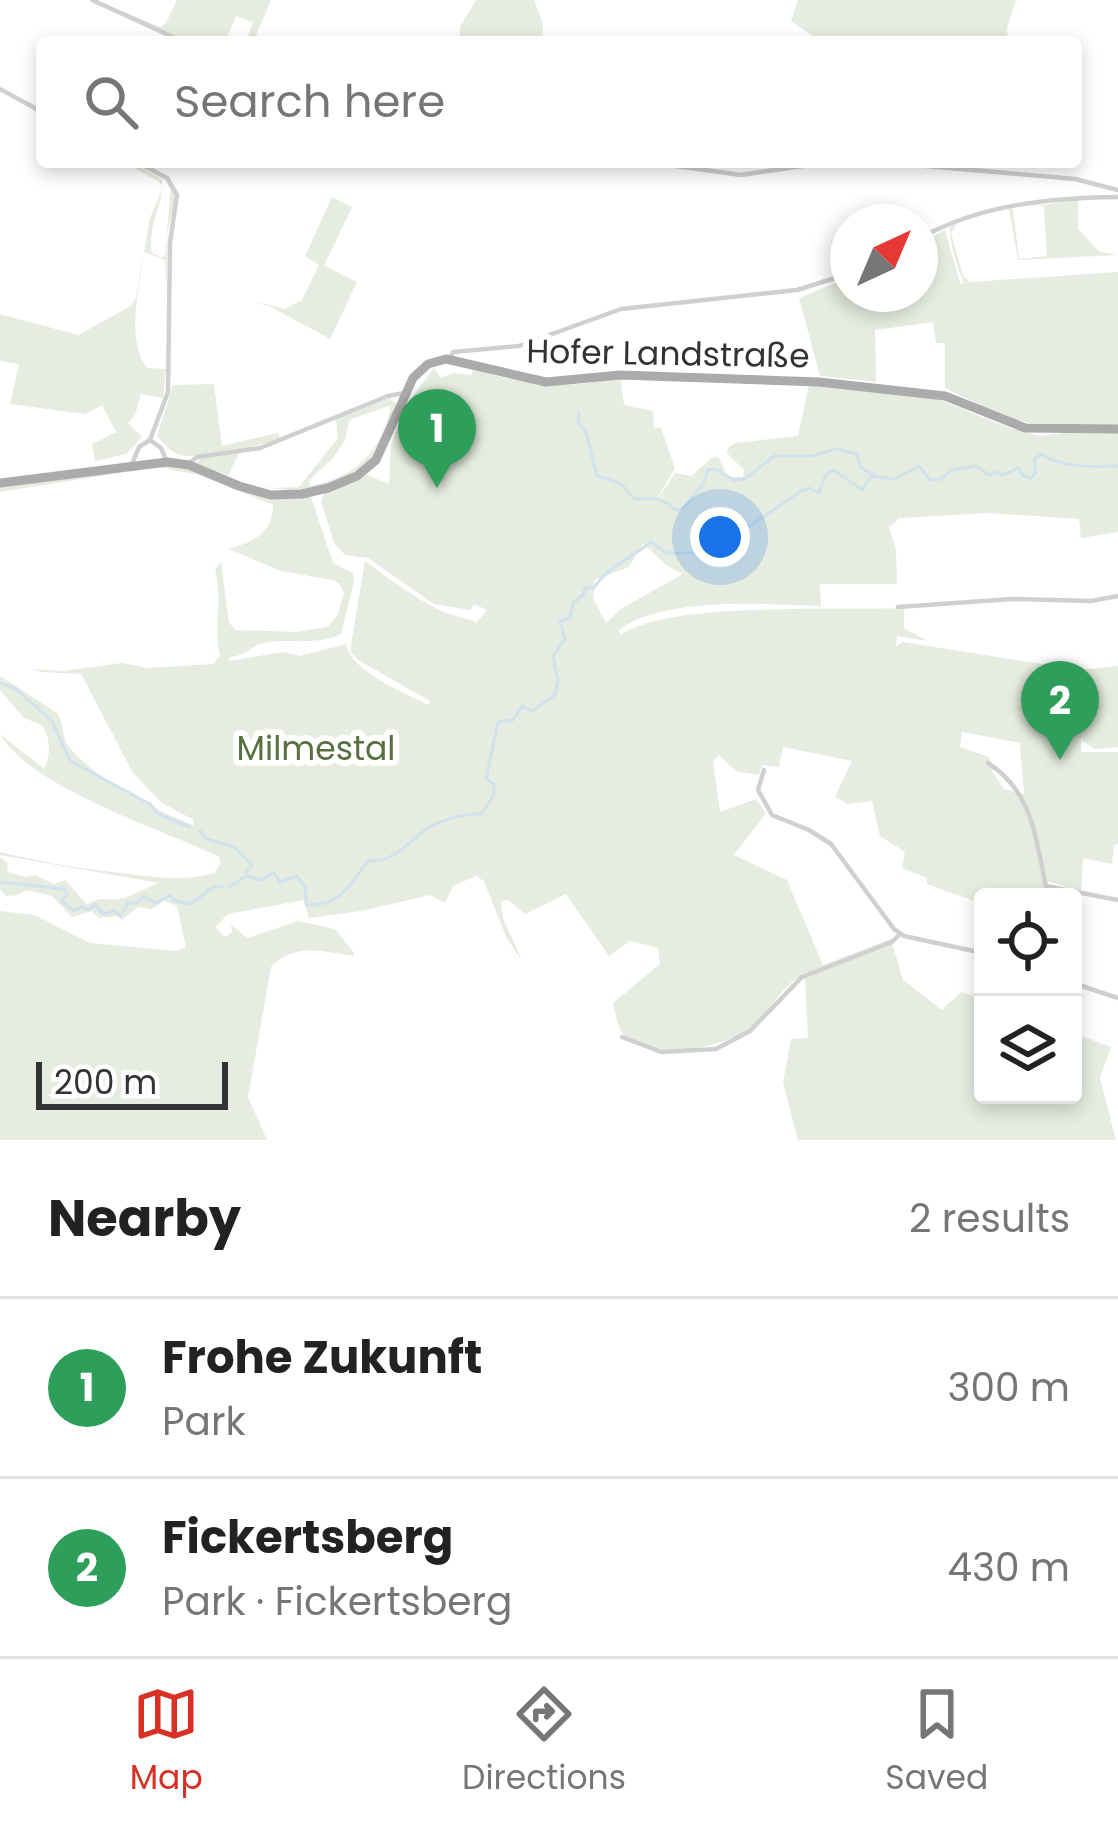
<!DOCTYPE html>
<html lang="en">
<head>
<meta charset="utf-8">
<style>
  :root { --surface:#fff; --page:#f2f2f2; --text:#222; --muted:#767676; --line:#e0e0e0; --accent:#d93025 }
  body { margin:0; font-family:Poppins,sans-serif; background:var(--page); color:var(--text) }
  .controls { position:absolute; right:36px; bottom:36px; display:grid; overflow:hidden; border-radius:12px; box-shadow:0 6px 18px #0003 }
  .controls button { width:108px; height:108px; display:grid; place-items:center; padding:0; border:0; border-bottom:3px solid var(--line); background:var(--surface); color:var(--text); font:60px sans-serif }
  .compass { position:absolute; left:830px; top:204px; width:108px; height:108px; border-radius:50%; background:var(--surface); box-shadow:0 6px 18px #0003; rotate:44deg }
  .scale { position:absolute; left:36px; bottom:30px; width:192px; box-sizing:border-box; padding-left:12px; border:6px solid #333; border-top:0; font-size:33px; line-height:42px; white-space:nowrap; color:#333; -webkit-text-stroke:9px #fff; paint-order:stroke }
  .you { position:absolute; left:720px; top:537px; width:42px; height:42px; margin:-30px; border:9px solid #fff; border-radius:50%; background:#1a73e8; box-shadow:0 0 0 18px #1a73e833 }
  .badge { display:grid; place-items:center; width:78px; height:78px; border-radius:50%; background:var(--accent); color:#fff; font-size:39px; font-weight:700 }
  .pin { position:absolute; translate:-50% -99px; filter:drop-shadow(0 3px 6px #0008) }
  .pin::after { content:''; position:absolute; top:63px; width:42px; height:36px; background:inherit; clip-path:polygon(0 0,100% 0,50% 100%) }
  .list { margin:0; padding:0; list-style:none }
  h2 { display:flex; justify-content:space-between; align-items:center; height:156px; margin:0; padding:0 48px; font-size:51px }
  h2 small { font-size:39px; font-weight:400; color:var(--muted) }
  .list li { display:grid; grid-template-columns:78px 1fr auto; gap:36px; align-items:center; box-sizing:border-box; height:180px; padding:0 48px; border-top:3px solid var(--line) }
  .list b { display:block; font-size:45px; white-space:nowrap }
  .list p { margin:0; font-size:39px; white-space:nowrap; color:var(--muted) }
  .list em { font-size:39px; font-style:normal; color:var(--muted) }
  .icon { flex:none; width:66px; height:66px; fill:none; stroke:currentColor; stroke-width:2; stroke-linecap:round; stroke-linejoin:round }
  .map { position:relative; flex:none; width:1118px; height:1140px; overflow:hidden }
  .search { position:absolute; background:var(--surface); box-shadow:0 6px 18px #0003; left:36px; right:36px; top:36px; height:132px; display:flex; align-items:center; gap:30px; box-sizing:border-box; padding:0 42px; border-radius:12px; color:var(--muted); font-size:45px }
  .sheet { height:516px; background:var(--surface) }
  nav { display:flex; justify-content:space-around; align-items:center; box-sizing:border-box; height:168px; border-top:3px solid var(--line); background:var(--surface); font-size:33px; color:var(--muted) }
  nav a { display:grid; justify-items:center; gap:6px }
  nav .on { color:var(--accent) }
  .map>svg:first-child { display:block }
  .green { fill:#e6ecdf; fill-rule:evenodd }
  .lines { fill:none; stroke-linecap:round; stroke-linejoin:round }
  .stream { stroke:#cfe2ee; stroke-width:3 }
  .street { stroke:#d0d0d0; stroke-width:4.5 }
  .primary { stroke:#ababab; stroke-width:9 }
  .labels { text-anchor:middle; stroke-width:12; stroke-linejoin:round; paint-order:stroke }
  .street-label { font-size:33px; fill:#333; stroke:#fff }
  .park-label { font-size:33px; fill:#56703f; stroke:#fff }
</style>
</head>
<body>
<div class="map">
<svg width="1118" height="1140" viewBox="0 0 1118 1140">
  <rect width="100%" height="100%" fill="#fff"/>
  <path class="green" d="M96,0L160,27L166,23L177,0H271L253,42L246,41L253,22L236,16L225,42H187Z
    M476,0H534L543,24L542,42H460V27Z
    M798,0H1016L1007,28L1008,42H878L846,38L844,42H822L791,21Z
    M122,162H131L162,179C165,204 146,227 152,253L162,257L165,255L171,186L175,199L167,235L166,295L165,260L144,252C140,286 125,339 147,368L166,369L163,398L141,394L135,415L128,423L142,437L126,454L95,461L92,444L116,432L102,405L85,414L10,404L19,364L0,361V314L78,335L131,306L136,297L150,218L163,187L157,180Z
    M332,197L352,207L324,266L357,282L330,339L271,307L253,301L285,309L302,300L319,265L305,256Z
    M1078,199V229L1100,252L1118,255L1018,260L1009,209L957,224L951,233L963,276L970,282L1118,272V425L1029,423L1006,418L945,388V343H936L933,322L875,330L876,382L820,376L799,298L848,278V294H920V264L933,256L925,241L945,230L960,283L964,284C958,267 949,245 950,226L1012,208L1013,209L1019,259L1047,256L1044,206H1036Z
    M434,368L441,378L453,373L471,375L473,370C524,383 568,392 620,376L624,405L653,411L654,428H661L675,468L652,508L675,473L692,476L711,458L718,457L728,477H743L744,470L727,453L728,448L735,443L798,436L809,385L930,396L1007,427L1040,436L1075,431L1118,433V532L1081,538L1079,519L988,513L900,518L889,527L896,550L897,584H820L821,606C768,604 661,596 618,631L621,635C668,601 841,611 904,608V628L927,641L897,636L896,646L903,642L1080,670L1118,666V747L1094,749L1081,739V752H1118V844L1114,845L1112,864L1083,858L1081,891L1047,881L1041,897H983V910L981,909L982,904L927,884V878L902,868L905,852L880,836L872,801L848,804L835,797L852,761L783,747L779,767L762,765L759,775L736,771L719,755L713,761L720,812L756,799L766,813L734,855L787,880L823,965L891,939L903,980L942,1010L961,992L983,999V1095H1073V1033L1111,1047L1100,1078L1116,1140H798L783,1083L791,1039L808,1038L805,979L799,977C778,990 767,1017 746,1031C720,1048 641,1064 621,1031C617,1024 615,1011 613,1003L660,964L658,948L630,941L609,956L566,894L525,914L508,900L501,901L503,918L522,961L506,937L484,881L476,876L453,886L445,903L430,895L361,911L309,918L304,900L228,914L215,927L225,937L232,932L231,925L247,938L298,921L335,929L354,953V956C323,952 295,942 271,967L248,1097L267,1140H0V911L35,915L90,943L176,951L186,947L177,906L165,901L151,909L138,907L122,920L117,916L99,918L91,911L72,917L52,896L26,890L18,895L6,896L0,889V858L7,862L8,872L26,877L35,875L54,884L65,880L87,905C99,896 104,901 118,899C133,897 146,887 159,883L0,855V852C38,861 74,868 112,872C150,876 177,883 215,873L221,862L218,856C162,830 30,787 0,734L44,769C51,755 51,739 42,725L24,718L0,690V676L57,713C65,725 61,738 70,748C94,778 158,812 193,825L194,820L162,803L133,773L81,674L40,672L34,669L63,671L122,663L148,668L213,664L220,656C213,627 223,599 215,570L221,562L229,622L235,630L296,632L328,627L338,614L344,593L339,583L332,580L281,571L229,549C252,542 273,534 273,505L200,475L157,467L0,492V486L114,469L179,466L230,486L311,497L333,563L353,573L354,582L341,634C317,646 289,638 264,643C249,646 250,655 229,657V661L283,652L300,656L346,644C352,673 403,691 428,705L430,701L358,660L350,651L365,561C389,579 413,597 440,610C452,617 464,616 476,623L487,610L474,604L470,610L434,604L368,558L345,555L334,543L321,501L325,492L367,475L389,484L391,445L404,408ZM643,543L666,565L683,574L622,608L606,623L593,599L595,580L629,567ZM962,732L1020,743L1024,794L1004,789L992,771L989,757L960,747Z
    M214,384L222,446L278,433L280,439C263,445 196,460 181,455C171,453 164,443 157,436L173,385Z
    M390,398L396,404C391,420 387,443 374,457C323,513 255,487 196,463L201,458L239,453L228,476L270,488L299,487L338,438L336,419ZM391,405C382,451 357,477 310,486L309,480L334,457L345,440L349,420Z"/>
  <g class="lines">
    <path class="stream" d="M579,414L578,423L586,432L597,476L621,484L635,499C651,498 664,497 675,510L682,509L702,486L708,470L715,469L734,480L745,479L774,456H812L836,449L857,454L861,468L876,476
      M0,683L16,689L52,721L70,761L150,804L158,814L190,827
      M200,831L207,839L234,847L252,865L246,874
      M0,882L64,889L67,894L62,901L74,911L81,907L89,910L95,904L103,914L115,911L120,916L128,903H137L143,897L157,903L170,895L175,901L191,904L213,887H222
      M229,887L246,876L262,880L273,872L280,882L297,876L305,888L306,905C342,906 349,885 369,860C393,864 411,840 425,830C439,820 465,813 482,814L494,794V784L486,779L498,722L513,720L522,706L532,711L555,695L558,680L553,657L565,639L560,621L570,618L573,603L584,594V588H594C605,569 634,556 651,542L666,553H695L696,541L715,519L750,526L801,491L809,488L819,493L826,474L834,470L862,490L871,476L895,479L919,466L930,480L941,479L951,470L976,466L989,475L994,472L1002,475L1019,468L1023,476L1031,478L1035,473V458L1042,454C1060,468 1094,467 1118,466"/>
    <path class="street" d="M92,0L184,42
      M0,89L42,112
      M647,162L741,175L829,162
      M880,162L1075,179L1118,190
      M920,238C982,204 1049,198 1118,197
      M450,359L453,352L519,346L621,309L797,290L848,274
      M150,440L161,448L167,462
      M190,463L197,457L260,448L388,396L404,393
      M132,464L139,447L150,440L168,392L170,243L177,195L167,178L137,162
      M898,607L1012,599L1091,601L1118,596
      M988,763C1033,792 1035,837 1046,886L1118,900
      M764,770L758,790L772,815L809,830L831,844L894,929L904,936L983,953
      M1073,983L1118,998
      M622,1037L661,1052L716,1049L750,1031L802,977L892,942L900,934"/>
    <path class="primary" d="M0,483L167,462L189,465L239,486L271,495L302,494L328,488L357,476L376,460L413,378L428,364L446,359L546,382L620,375L819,382L945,396L1025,428L1118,429"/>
  </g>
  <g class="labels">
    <g class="street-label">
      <text transform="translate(668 353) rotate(1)" y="12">Hofer Landstraße</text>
    </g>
    <g class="park-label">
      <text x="316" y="760">Milmestal</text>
    </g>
  </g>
</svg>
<div class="controls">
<button><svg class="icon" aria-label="locate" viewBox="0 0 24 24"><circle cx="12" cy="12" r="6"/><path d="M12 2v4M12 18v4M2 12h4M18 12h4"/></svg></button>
<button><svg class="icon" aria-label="layers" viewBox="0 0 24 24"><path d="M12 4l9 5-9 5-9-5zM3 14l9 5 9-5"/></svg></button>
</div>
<svg class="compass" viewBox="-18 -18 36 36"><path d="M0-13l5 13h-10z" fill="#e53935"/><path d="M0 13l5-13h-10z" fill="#767676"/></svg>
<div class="scale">200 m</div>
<div class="you"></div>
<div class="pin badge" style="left:437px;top:488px;background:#2e9e5b">1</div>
<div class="pin badge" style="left:1060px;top:760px;background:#2e9e5b">2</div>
<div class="search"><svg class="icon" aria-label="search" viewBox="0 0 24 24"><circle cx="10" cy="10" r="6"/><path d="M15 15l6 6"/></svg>Search here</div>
</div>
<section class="sheet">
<h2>Nearby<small>2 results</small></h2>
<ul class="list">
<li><span class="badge" style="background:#2e9e5b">1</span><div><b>Frohe Zukunft</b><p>Park</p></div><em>300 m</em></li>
<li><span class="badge" style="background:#2e9e5b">2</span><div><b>Fickertsberg</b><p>Park · Fickertsberg</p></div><em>430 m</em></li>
</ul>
</section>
<nav>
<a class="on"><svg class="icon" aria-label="map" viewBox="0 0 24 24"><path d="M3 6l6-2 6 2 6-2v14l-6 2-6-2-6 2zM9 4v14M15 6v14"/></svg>Map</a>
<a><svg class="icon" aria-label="directions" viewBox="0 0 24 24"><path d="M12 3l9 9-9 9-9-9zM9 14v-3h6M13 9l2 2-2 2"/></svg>Directions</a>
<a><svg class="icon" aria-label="saved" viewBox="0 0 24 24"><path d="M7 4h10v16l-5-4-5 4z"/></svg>Saved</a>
</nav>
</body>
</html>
